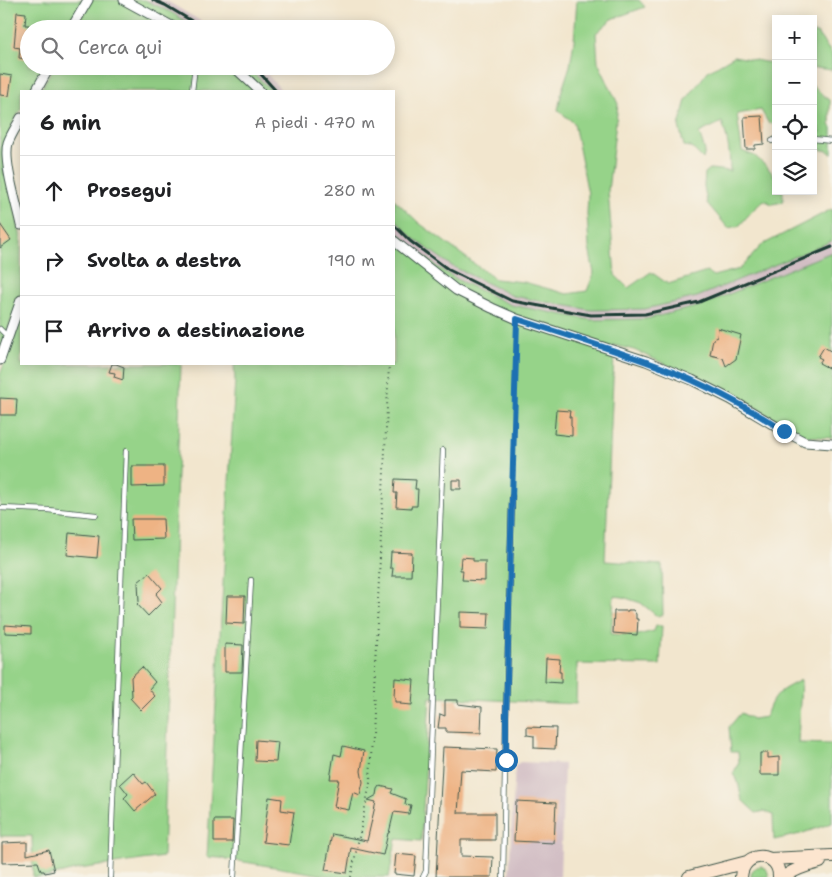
<!DOCTYPE html>
<html lang="it">
<head>
<meta charset="utf-8">
<style>
  :root { --surface:#fff; --page:#f6f6f6; --text:#202124; --muted:#757577; --line:#e0e0e0 }
  body { margin:0; font-family:"Shantell Sans",sans-serif; background:var(--page); color:var(--text) }
  .controls { position:absolute; right:15px; top:15px; display:grid; overflow:hidden; border-radius:0px; box-shadow:0 2px 12px #0003 }
  .controls button { width:45px; height:45px; display:grid; place-items:center; padding:0; border:0; border-bottom:1px solid var(--line); background:var(--surface); color:var(--text); font:25px sans-serif }
  .stop { position:absolute; width:15px; height:15px; margin:-11px; border:4px solid #1f6fb2; border-radius:50%; background:#fff }
  .stop.end { background:#1f6fb2; border-color:#fff; box-shadow:0 1px 5px #0008 }
  .list { margin:0; padding:0; list-style:none }
  h2 { display:flex; justify-content:space-between; align-items:center; height:65px; margin:0; padding:0 20px; font-size:21px }
  h2 small { font-size:16px; font-weight:400; color:var(--muted) }
  .list li { display:grid; grid-template-columns:32px 1fr auto; gap:15px; align-items:center; box-sizing:border-box; height:70px; padding:0 20px; border-top:1px solid var(--line) }
  .list b { display:block; font-size:19px; white-space:nowrap }
  .list em { font-size:16px; font-style:normal; color:var(--muted) }
  .icon { flex:none; width:28px; height:28px; fill:none; stroke:currentColor; stroke-width:2; stroke-linecap:round; stroke-linejoin:round }
  .map { position:relative; flex:none; width:832px; height:877px; overflow:hidden }
  .search { position:absolute; background:var(--surface); box-shadow:0 2px 12px #0003; left:20px; top:20px; width:375px; height:55px; display:flex; align-items:center; gap:12px; box-sizing:border-box; padding:0 18px; border-radius:28px; color:var(--muted); font-size:19px }
  .panel { position:absolute; background:var(--surface); box-shadow:0 2px 12px #0003; left:20px; top:90px; width:375px; height:275px; border-radius:0px }
  .map>svg:first-child { display:block }
  .industrial { fill:#d2bec4 }
  .green { fill:#96d389; stroke:#5a885e }
  .building { fill:#eeb384 }
  .lines { fill:none; stroke-linecap:round; stroke-linejoin:round }
  .lane-casing { stroke:#3f564b; stroke-width:6 }
  .street-casing { stroke:#3f564b; stroke-width:11 }
  .secondary-casing { stroke:#3f564b; stroke-width:14 }
  .path { stroke:#3f564b; stroke-width:2; stroke-dasharray:1 4; stroke-linecap:butt }
  .lane { stroke:#fff; stroke-width:4.5 }
  .street { stroke:#fff; stroke-width:9 }
  .secondary { stroke:#fce5cf; stroke-width:12 }
  .rail { stroke:#1f3d34; stroke-width:3 }
  .route { stroke:#1f6fb2; stroke-width:6 }
</style>
</head>
<body>
<div class="map">
<svg width="832" height="877" viewBox="0 0 832 877">
  <rect width="100%" height="100%" fill="#f7f3e8"/>
  <filter id="ink" filterUnits="userSpaceOnUse"><feTurbulence type="fractalNoise" baseFrequency=".02" numOctaves="2"/><feDisplacementMap in="SourceGraphic" scale="10" xChannelSelector="R" yChannelSelector="G"/><feConvolveMatrix kernelMatrix="1 2 1 2 8 2 1 2 1" color-interpolation-filters="sRGB"/></filter>
  <filter id="wash" filterUnits="userSpaceOnUse"><feTurbulence type="fractalNoise" baseFrequency=".0096" numOctaves="4" result="noise"/><feDisplacementMap in="SourceGraphic" scale="20" xChannelSelector="R" yChannelSelector="G"/><feGaussianBlur stdDeviation="1.12" result="paint"/><feColorMatrix in="noise" values="0 0 0 0 0 0 0 0 0 0 0 0 0 0 0 0 0 1.4 0 .05"/><feComposite in="paint" operator="in"/></filter>
  <g filter="url(#wash)">
    <rect width="100%" height="100%" fill="#f2e6ce"/>
    <path class="industrial" d="M141,0H165L214,29H195Z
      M245,66H260L282,91H270Z
      M394,218L413,238L452,266L513,296L591,310L800,254L832,241V252L700,306L646,319L591,320L511,305L447,274L407,245L394,231Z
      M520,762L564,764L560,877H509L515,766Z"/>
    <path class="green" d="M0,0H84L68,29H29V66H46L32,91H21V109L11,127L4,155L21,238V292L0,352Z
      M91,0H145L172,13L198,29H75Z
      M577,0H639L645,7L612,19L596,33L598,62L618,104L608,191L615,275L628,288L651,272L668,284L707,272L713,276L740,269L762,245L832,209V241L697,297L645,309L591,310L513,296L452,266L413,238L394,218V199L419,223L495,279L524,282L567,294L587,291L594,273L589,248L587,214L588,194L574,123L558,110L562,90L570,66L574,41Z
      M813,33H817L832,54V70L816,68L813,69Z
      M734,56L765,62L776,63V123L769,124L761,110L737,114L742,151L755,156L768,168L776,178V191H783V202L772,204L764,200L753,210L739,226L728,228L707,203L704,186L705,173L710,169L730,171C730,153 728,139 722,122L699,133L705,151L703,159L691,147L684,146L679,126L686,100L708,71Z
      M54,66H246L272,91H40Z
      M813,86L830,101V125L832,128V154L828,151L813,148V132H821L813,117Z
      M394,229L411,245L437,267L460,281L511,305L591,320L646,319L700,306L832,252V438L807,436L788,429L752,405L712,385L634,350L613,345L614,357L605,561L662,565L663,615L657,616L641,603L623,597L614,596L611,634L638,635L654,631L656,626H662L660,665L577,664L576,704L430,697L421,841L396,839L389,877H336L220,858L207,857L235,380L234,364H394Z
      M21,316V364H181L163,857L79,869L46,877H33L32,836H0V375Z
      M801,680L798,743L832,744V823L800,834L774,840L773,815L765,811L756,813L742,800L738,782L733,774L739,762L738,752H731L729,727L741,713L753,719L766,717C773,693 780,691 801,680Z
      M761,866L767,870L769,877H751C751,870 755,867 761,866Z"/>
    <g id="blocks">
      <path class="building" d="M17,12L26,13L25,25H29L28,59L19,58L20,48L14,47Z
        M0,74L12,76L9,96L0,95Z
        M762,116L764,144L755,145V149H746L744,117Z
        M0,224L11,240L0,248Z
        M718,328L741,335L736,359L726,366L723,358L710,355L713,339L717,337Z
        M824,347L832,352V370L819,363L822,359L818,357Z
        M112,364H116L124,367L123,380L114,377L115,373L109,372Z
        M0,398L17,399L16,415H0Z
        M556,410L570,411L569,417H571V426L572,427V436L554,434Z
        M132,466H164V486L132,487Z
        M395,479L416,480L415,489H418L417,506H411V508L396,507L397,493H394Z
        M452,480H461V489H452Z
        M131,519H163L164,539L132,540Z
        M69,533L99,536L97,558L67,555Z
        M391,552L412,553L411,576H392L393,568H390Z
        M461,557L473,558V561H485V581L462,580L463,570H460Z
        M149,573L162,588L156,594L162,602L148,616L137,604L139,602L138,582Z
        M227,596H245L244,624L226,623Z
        M628,610H633L636,614V619H638L637,635L613,633L614,611H628Z
        M460,612L489,613L488,629L460,628Z
        M5,625L31,627V634L5,633Z
        M225,644L243,645L242,672H225Z
        M546,658L560,659L559,672H561V683L545,682Z
        M142,667L155,682L149,689L155,696L141,710L130,698L132,696L131,677Z
        M395,678L414,680L412,705L400,704L401,702H395V697H394Z
        M445,700H458V704L482,707L481,733L446,732V728H438L440,714L445,716Z
        M527,727L556,728L555,749L534,748V736L527,735Z
        M256,740L278,742L276,762L255,761Z
        M343,746L364,751L361,771L363,782L360,795L353,792L349,810L334,807L339,779H330L334,754L341,756Z
        M443,747L497,749L496,772L461,770L458,813H495V840H461V856L493,857L492,877H436Z
        M760,753H768V758L779,757V775H760Z
        M133,772L143,784L146,782L155,794L135,811L124,798L128,794L120,784Z
        M380,786L393,789L391,793L406,799L405,804L411,805L409,814L394,812L389,833H388L383,855L351,848L347,873L325,870L332,834L367,841L376,802L368,800L377,795L378,789Z
        M269,797L282,799L281,810L294,812L289,845L263,842Z
        M516,801L556,803L554,843L514,841Z
        M214,820H233L232,842H214Z
        M27,842V855L49,850L54,871L45,873L44,871H41L38,862L2,863V843Z
        M396,854L416,856L414,876L394,874Z"/>
    </g>
  </g>
  <g filter="url(#ink)">
    <use href="#blocks" fill-opacity="0" stroke="#3f564b" stroke-width="1"/>
    <g class="lines">
      <defs>
        <path id="lane" d="M192,91L195,66
          M813,139L832,141
          M772,141L776,139
          M0,329L7,336
          M0,508L48,510L96,515
          M110,877L126,451
          M234,877L251,580
          M423,877L426,871L443,450
          M503,877L506,717L512,497"/>
        <path id="street" d="M124,0L177,29
          M71,29L88,0
          M233,66L260,91
          M36,91L50,66
          M21,118C17,126 11,134 8,143C3,162 17,205 21,225
          M394,241L456,290L492,308L517,319L646,361L692,380L730,399L784,431L805,442L832,444
          M0,360L21,300"/>
        <path id="secondary" d="M770,859L832,856
          M689,877L747,862
          M741,877C743,849 780,851 779,877
          M784,877C794,869 808,865 820,862"/>
      </defs>
      <use href="#lane" class="lane-casing"/>
      <use href="#street" class="street-casing"/>
      <use href="#secondary" class="secondary-casing"/>
      <path class="path" d="M513,491L517,329
        M351,877L370,783L375,665L389,364"/>
      <use href="#lane" class="lane"/>
      <use href="#street" class="street"/>
      <use href="#secondary" class="secondary"/>
      <path class="rail" d="M153,0L165,5L205,29
        M252,66L258,71L276,91
        M394,225L410,241L449,270L512,301L591,315L645,314L699,302L832,247"/>
    </g>
  </g>
  <g class="lines" filter="url(#ink)">
    <path class="route" d="M506,760V716L517,319C560,333 602,346 644,361C693,378 741,403 784,431"/>
  </g>
</svg>
<div class="controls">
<button>+</button>
<button>−</button>
<button><svg class="icon" aria-label="locate" viewBox="0 0 24 24"><circle cx="12" cy="12" r="6"/><path d="M12 2v4M12 18v4M2 12h4M18 12h4"/></svg></button>
<button><svg class="icon" aria-label="layers" viewBox="0 0 24 24"><path d="M12 4l9 5-9 5-9-5zM3 14l9 5 9-5"/></svg></button>
</div>
<div class="stop" style="left:506px;top:760px"></div>
<div class="stop end" style="left:784px;top:431px"></div>
<div class="search"><svg class="icon" aria-label="search" viewBox="0 0 24 24"><circle cx="10" cy="10" r="6"/><path d="M15 15l6 6"/></svg>Cerca qui</div>
<section class="panel">
<h2>6 min<small>A piedi · 470 m</small></h2>
<ul class="list">
<li><svg class="icon" aria-label="ahead" viewBox="0 0 24 24"><path d="M12 20V5M6 11l6-6 6 6"/></svg><div><b>Prosegui</b></div><em>280 m</em></li>
<li><svg class="icon" aria-label="right" viewBox="0 0 24 24"><path d="M7 20v-9h11M14 6l5 5-5 5"/></svg><div><b>Svolta a destra</b></div><em>190 m</em></li>
<li><svg class="icon" aria-label="arrive" viewBox="0 0 24 24"><path d="M6 21V4h12l-3 4 3 4H6"/></svg><div><b>Arrivo a destinazione</b></div></li>
</ul>
</section>
</div>
</body>
</html>
